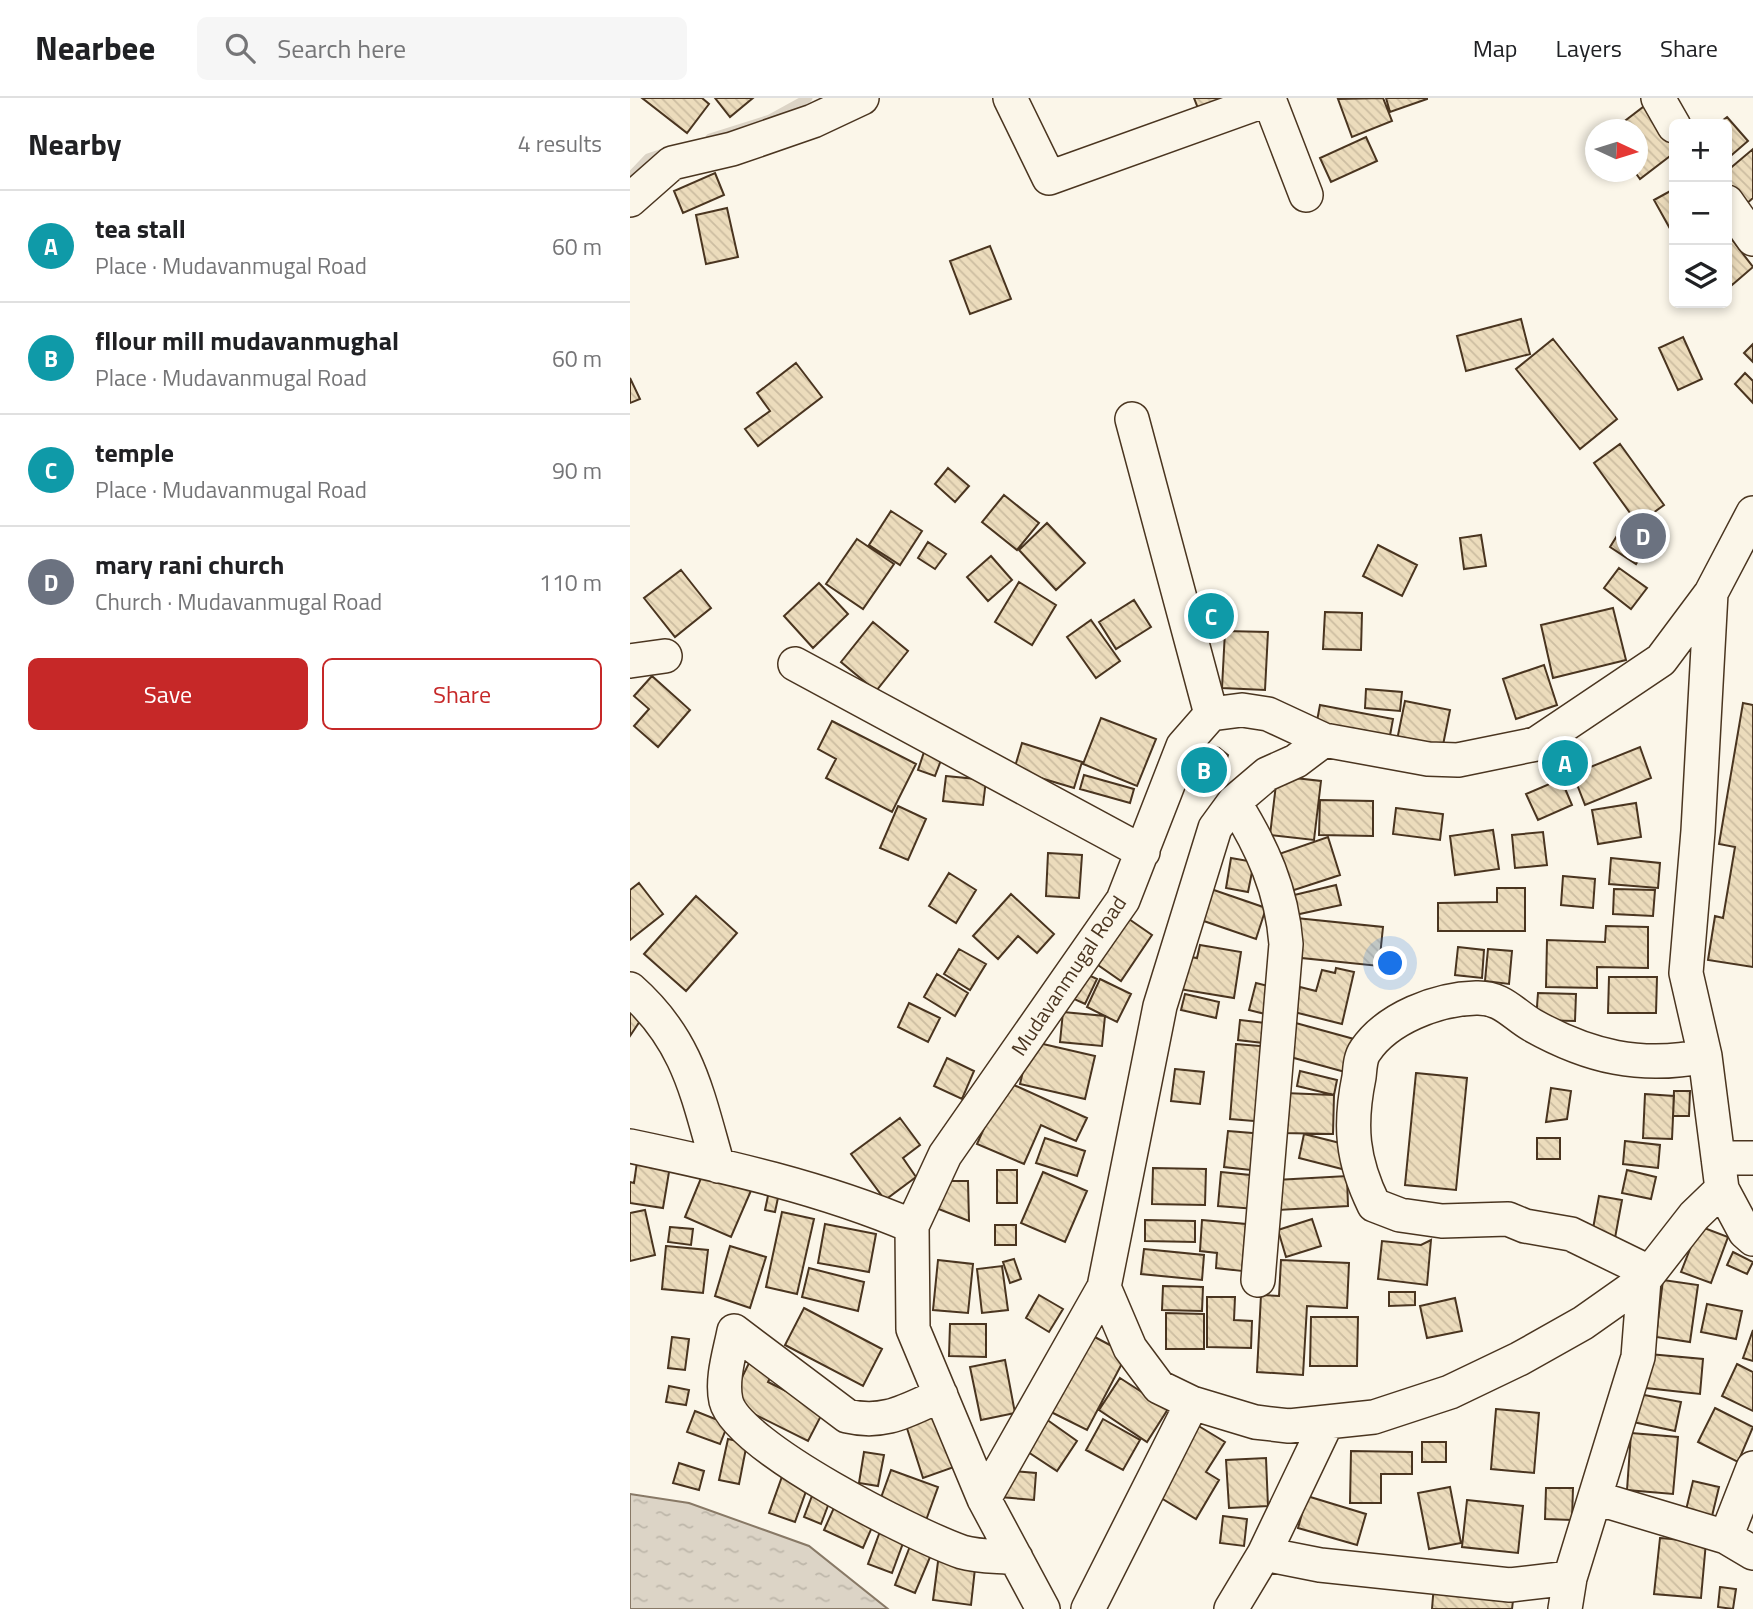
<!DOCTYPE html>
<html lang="en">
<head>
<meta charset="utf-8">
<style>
  :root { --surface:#fff; --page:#f6f6f6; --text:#202124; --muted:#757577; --line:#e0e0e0; --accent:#c62828 }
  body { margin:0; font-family:"Titillium Web",sans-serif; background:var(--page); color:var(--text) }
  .controls { position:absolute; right:21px; top:21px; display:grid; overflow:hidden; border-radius:10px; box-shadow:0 4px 10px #0003 }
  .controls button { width:63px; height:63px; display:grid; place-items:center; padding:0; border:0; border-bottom:2px solid var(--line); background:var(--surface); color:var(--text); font:35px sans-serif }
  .compass { position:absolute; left:955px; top:21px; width:63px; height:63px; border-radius:50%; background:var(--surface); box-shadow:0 4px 10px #0003; rotate:94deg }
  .you { position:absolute; left:761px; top:866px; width:24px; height:24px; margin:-18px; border:5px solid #fff; border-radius:50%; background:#1a73e8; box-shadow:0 0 0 10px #1a73e833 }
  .badge { display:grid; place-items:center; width:46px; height:46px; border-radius:50%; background:var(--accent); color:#fff; font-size:23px; font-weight:700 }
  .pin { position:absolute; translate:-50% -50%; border:4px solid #fff; box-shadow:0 2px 7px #0006 }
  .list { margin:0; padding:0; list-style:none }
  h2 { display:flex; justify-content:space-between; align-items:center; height:91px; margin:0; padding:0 28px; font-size:30px }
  h2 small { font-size:23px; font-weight:400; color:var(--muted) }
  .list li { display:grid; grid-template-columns:46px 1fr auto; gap:21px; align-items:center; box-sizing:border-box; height:112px; padding:0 28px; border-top:2px solid var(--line) }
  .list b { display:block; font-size:26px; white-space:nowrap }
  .list p { margin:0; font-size:23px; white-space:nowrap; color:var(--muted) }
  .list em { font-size:23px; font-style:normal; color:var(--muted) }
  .actions { display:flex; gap:14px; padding:21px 28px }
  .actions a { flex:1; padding:16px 0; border:2px solid var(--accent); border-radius:10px; text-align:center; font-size:24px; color:var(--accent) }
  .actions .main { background:var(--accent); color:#fff }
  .icon { flex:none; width:38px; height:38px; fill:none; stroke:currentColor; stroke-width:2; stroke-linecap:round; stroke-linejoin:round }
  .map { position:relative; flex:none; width:1123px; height:1511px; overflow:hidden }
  header { display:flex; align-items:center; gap:42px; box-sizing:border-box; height:98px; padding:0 35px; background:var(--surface); border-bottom:2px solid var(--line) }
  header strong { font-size:33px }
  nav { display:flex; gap:38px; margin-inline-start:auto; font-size:24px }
  .search { width:490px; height:63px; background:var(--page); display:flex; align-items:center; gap:18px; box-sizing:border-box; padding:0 24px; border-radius:10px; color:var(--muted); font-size:26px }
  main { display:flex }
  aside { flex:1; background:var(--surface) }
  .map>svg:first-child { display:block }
  .water { fill:url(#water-ripples); stroke:#887966; stroke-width:2 }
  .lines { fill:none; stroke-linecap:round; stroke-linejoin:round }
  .stream { stroke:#dcd4c6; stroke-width:9 }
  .building { fill:url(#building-back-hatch); stroke:#4a3520; stroke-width:2 }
  .minor-casing { stroke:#4a3520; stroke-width:36 }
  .minor { stroke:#fbf6e9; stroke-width:33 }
  .labels { text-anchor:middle; stroke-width:5; stroke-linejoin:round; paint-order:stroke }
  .street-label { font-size:21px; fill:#4a3520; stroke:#fbf6e9 }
</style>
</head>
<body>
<header>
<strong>Nearbee</strong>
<div class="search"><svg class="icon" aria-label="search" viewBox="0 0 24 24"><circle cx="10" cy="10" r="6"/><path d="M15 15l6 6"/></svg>Search here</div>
<nav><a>Map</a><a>Layers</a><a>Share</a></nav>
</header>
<main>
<aside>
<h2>Nearby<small>4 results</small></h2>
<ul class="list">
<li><span class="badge" style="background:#0f9aa8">A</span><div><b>tea stall</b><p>Place · Mudavanmugal Road</p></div><em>60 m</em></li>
<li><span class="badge" style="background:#0f9aa8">B</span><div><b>fllour mill mudavanmughal</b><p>Place · Mudavanmugal Road</p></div><em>60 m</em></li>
<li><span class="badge" style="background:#0f9aa8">C</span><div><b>temple</b><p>Place · Mudavanmugal Road</p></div><em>90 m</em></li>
<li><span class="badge" style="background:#6b7280">D</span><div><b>mary rani church</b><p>Church · Mudavanmugal Road</p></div><em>110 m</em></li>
</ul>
<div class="actions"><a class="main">Save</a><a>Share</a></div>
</aside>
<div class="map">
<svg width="1123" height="1511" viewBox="0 0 1123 1511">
  <defs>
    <pattern id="water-ripples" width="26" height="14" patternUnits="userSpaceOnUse" patternTransform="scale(1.75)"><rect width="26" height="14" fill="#dcd4c6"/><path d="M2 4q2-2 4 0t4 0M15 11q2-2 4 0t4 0" fill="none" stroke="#beb7aa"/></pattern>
    <pattern id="building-back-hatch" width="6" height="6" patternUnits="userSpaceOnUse" patternTransform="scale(1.75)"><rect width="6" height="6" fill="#ecdcbc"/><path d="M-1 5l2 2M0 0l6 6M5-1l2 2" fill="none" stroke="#ccbda1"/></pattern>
  </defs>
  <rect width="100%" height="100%" fill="#fbf6e9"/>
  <path class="water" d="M0,1396L59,1405L179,1448L258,1511H0Z"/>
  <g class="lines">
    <path class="stream" d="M80,40L140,21L178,0
      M0,79L18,60L36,54"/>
  </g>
  <path class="building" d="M12,0H72L79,6L57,35Z
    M85,0H123L100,19Z
    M564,0H616L571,18Z
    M753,0L762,23L722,39L708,1Z
    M756,0H797V1L760,14Z
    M1017,6L1044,43V55L1010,81L1005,74H1007V32H983Z
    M1097,19L1118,43L1097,61V26H1088Z
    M736,39L747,63L701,84L690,60Z
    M1123,51V100L1115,107L1097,85V73Z
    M85,75L94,97L53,115L44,93Z
    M1044,91V135L1043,136L1024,102Z
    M97,110L108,159L76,166L66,117Z
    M1097,135L1123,169L1102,187L1097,180Z
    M360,148L381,201L340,216L320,163Z
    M891,221L900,256L836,273L827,238Z
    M1053,239L1072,281L1048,292L1029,250Z
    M923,241L987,321L950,351L886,271Z
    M1123,246V264L1114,255Z
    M166,265L192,299L128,348L115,331L140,313L127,295Z
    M1115,275L1123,283V305L1105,286Z
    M0,280L10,301L0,305Z
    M990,346L1034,407L1008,426L964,365Z
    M318,370L339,388L325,404L305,386Z
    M374,397L409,425L387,452L352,424Z
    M261,413L292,433L270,467L239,447Z
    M417,425L455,465L426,492L389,452Z
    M995,425L1021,442L1006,466L980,449Z
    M851,437L856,468L834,471L830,440Z
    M227,441L264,466L233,511L196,486Z
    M298,444L316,456L305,471L288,460Z
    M748,447L787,467L772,498L733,478Z
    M361,458L382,482L358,503L337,479Z
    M989,470L1017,490L1001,511L974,490Z
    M51,472L81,510L45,539L14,500Z
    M389,484L426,507L402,547L365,524Z
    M189,485L218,516L183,550L154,518Z
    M504,502L521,529L486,551L469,524Z
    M586,506L593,517L576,529L568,519Z
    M983,510L996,562L923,580L911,527Z
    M695,514L732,515L731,552L693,551Z
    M461,522L490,563L466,580L437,539Z
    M243,524L278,553L246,593L211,564Z
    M595,533L638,534L635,592L592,590Z
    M914,567L927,607L886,621L873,581Z
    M22,578L60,612L28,649L4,628L19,611L4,598Z
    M736,591L772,594L770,613L735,610Z
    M775,603L820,612L811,657L766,647Z
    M1113,605L1123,607V869L1078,862L1085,818L1093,820L1105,749L1089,746Z
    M690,607L763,621L759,643L686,628Z
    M471,620L526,641L507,688L453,666Z
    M202,623L286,666L262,714L196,680L206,661L188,651Z
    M392,645L452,664L444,690L384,672Z
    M570,645L589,650L598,657L590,682L581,694L551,686Z
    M1010,649L1021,680L955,707L943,676Z
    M295,651L313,657L305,678L288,672Z
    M939,657L943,667L932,672L927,662Z
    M454,677L504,691L500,705L450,691Z
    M316,678L356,682L353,707L313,703Z
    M647,678L691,683L684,742L640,737Z
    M931,681L942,707L908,722L896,696Z
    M690,702L743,703V738L689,737Z
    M1006,705L1011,739L968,746L962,712Z
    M268,708L296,721L278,762L250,750Z
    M766,710L813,716L810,742L763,736Z
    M863,732L869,771L825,777L820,738Z
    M913,734L917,767L885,770L882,737Z
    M698,739L710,777L658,794L646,757Z
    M418,755L452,757L449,800L416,798Z
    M601,760L624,764L618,794L596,790Z
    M981,760L1030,765L1028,790L979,786Z
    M319,775L346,792L326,825L299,808Z
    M933,778L965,781L963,810L931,807Z
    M9,785L33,816L0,842V792Z
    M706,787L711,807L665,817L660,798Z
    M578,790L636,810L626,841L568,821Z
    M867,790H895V833H808V805L867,804Z
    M984,791L1025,792L1023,818L983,816Z
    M381,796L424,836L407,855L388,838L368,861L343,838Z
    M66,798L107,835L56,893L14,856Z
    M496,819L522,837L491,883L465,865Z
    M666,820L753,829L749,868L662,859Z
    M976,828L1018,829V870L967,869V890L916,889L917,842L975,844Z
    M570,847L611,854L604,900L549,891L555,858L567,860Z
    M828,849L854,852L852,880L825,877Z
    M329,851L356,866L340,892L314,876Z
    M858,851L882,853L879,886L855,883Z
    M706,870L724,874L712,926L664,914L670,889L686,893L692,872L705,875Z
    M454,875L467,881L455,906L442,900Z
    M307,876L338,895L325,918L294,899Z
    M979,879H1027L1026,915H978Z
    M470,881L501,896L487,924L457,909Z
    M626,885L646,890L639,917L619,912Z
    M908,895L946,896L945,923L906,922Z
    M555,896L589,904L586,920L551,912Z
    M279,905L310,920L298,944L268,929Z
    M0,912L12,920L0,938Z
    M433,914L475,918L472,948L430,944Z
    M610,922L644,926L642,946L608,942Z
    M662,924L724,941L715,974L653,957Z
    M400,943L465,958L455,1001L390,986Z
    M606,946L643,949L636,1024L600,1021Z
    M317,960L344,973L332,1001L304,988Z
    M545,971L574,974L570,1006L541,1003Z
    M670,973L707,982L704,997L667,988Z
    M786,975L837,980L826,1092L775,1087Z
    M375,983L457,1020L446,1043L411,1027L394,1066L347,1046Z
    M921,990L941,993L937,1021L916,1024Z
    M1044,993H1060L1059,1018H1043Z
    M654,995L704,997L703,1036L652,1035Z
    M1015,996L1044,998L1042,1041L1013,1040Z
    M270,1020L290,1047L273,1060L286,1079L255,1102L221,1056Z
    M598,1033L634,1036L630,1073L594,1069Z
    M674,1036L718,1047L712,1071L669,1060Z
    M415,1040L455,1053L447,1078L406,1065Z
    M907,1040H930V1061H907Z
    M995,1043L1030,1047L1028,1070L993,1066Z
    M8,1057L41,1062L33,1110L0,1105V1084L4,1085Z
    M76,1068L123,1088L101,1139L55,1119Z
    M523,1070L576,1071L575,1107L522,1106Z
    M367,1072H387V1105H367Z
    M997,1072L1026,1079L1021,1101L992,1095Z
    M413,1074L457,1093L435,1144L391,1125Z
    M591,1074L630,1078L626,1111L588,1108Z
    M717,1078L718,1108L648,1112L646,1082Z
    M319,1083H338L339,1123L306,1110Z
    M139,1093L149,1095L145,1114L135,1112Z
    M969,1098L992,1102L985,1140L962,1136Z
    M15,1112L25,1157L0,1163V1115Z
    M152,1114L184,1121L167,1196L136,1189Z
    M682,1121L691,1148L656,1159L648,1132Z
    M515,1122L565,1123V1144L515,1143Z
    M572,1122L616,1126L612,1173L586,1170L587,1155L570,1153Z
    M195,1126L246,1136L239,1174L188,1165Z
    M365,1127H386V1147H365Z
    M1069,1128L1098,1139L1081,1185L1051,1174Z
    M40,1129L63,1131L61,1147L38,1144Z
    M801,1142L797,1187L748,1181L752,1143L791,1147Z
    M36,1148L78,1152L73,1195L32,1191Z
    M100,1148L136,1159L120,1210L85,1198Z
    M514,1151L574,1157L572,1182L511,1176Z
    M1103,1154L1123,1164L1117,1176L1097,1167Z
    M384,1161L391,1181L380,1185L373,1164Z
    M308,1162L343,1166L338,1215L303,1212Z
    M651,1162L719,1165L717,1210L677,1208L673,1277L627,1274L631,1197L649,1198Z
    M372,1168L378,1212L352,1215L347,1171Z
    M179,1170L234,1184L228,1213L172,1199Z
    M1033,1182L1068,1187L1060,1244L1026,1239Z
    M533,1188L573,1189L572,1213L532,1212Z
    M759,1194H785V1207L759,1208Z
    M409,1197L433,1211L419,1234L396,1220Z
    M577,1199H605L604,1222L622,1223L621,1250L577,1249Z
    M825,1200L832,1233L797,1240L790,1208Z
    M1077,1206L1112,1213L1106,1241L1071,1234Z
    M174,1210L252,1251L233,1288L155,1247Z
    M536,1215L574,1216V1251H536Z
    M681,1219H728L727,1268H680Z
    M320,1226H356V1259L319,1258Z
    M1123,1232V1263L1113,1260Z
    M459,1236L497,1256L457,1332L411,1309Z
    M42,1239L59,1241L55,1272L38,1270Z
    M1019,1256L1073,1261L1070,1296L1016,1290Z
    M375,1262L385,1315L351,1322L340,1269Z
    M119,1265L142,1276L138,1284L194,1312L178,1343L100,1304Z
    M1107,1266L1123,1274V1313L1092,1298Z
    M490,1280L538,1311L517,1344L469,1312Z
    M39,1288L59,1292L56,1307L36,1304Z
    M1009,1296L1051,1304L1045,1333L1003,1324Z
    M308,1310L327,1368L293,1380L274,1321Z
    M1085,1310L1123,1329L1108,1364L1068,1344Z
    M866,1311L909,1315L904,1375L861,1371Z
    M65,1313L98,1326L90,1346L57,1334Z
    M416,1321L447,1343L427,1373L395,1352Z
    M473,1321L510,1342L493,1372L456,1352Z
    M562,1324L595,1344L576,1374L589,1382L566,1421L521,1394Z
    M1001,1335L1048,1339L1043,1396L997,1392Z
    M98,1341L117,1345L109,1386L89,1382Z
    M792,1344H816V1364H792Z
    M721,1353L782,1354V1376H751V1405H720Z
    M234,1354L254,1357L248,1388L229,1385Z
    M636,1360L638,1408L599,1410L596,1362Z
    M49,1365L74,1373L69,1392L43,1385Z
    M261,1372L308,1389L295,1425L248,1408Z
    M372,1372L406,1375L404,1402L370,1399Z
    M154,1373L180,1382L165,1424L139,1415Z
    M1063,1383L1089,1389L1082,1418L1056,1412Z
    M820,1389L831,1445L799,1451L788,1395Z
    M185,1390L202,1397L191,1426L174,1419Z
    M916,1390H943L942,1422L915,1421Z
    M677,1398L736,1416L727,1447L668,1430Z
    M837,1402L893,1408L888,1455L832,1449Z
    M207,1403L246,1420L233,1450L194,1432Z
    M593,1418L617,1421L614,1448L590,1445Z
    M252,1428L276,1437L262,1475L238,1466Z
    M1030,1440L1076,1444L1071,1500L1024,1496Z
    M282,1443L303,1452L285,1495L265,1487Z
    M309,1456L346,1461L341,1507L303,1502Z
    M804,1486L884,1494L882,1511H802Z
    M1090,1489L1106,1491L1103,1511L1088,1509Z"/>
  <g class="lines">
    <defs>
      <path id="minor" d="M380,0L419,80L639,1L676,97
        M1028,0L1044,28
        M0,102L42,65L102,51L183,23L232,0
        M1097,104L1123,141
        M502,321L581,616
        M1081,495L1068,733L1056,875L1075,958L1092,1091L1115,1134L1123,1141
        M0,563L35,558
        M165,566L513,754
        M694,642L666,663L637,676L604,704L585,730L530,908L474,1189L500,1250L529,1289L562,1305L625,1324L659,1328L744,1319L820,1294L889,1261L953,1225L1014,1182
        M604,704C632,749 652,792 656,846L628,1182
        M0,891C59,943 67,996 88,1068
        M0,1048C95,1068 193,1090 282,1128
        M1088,1060H1123
        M1019,1174L941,1136L895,1128L878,1121L812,1123L770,1117L744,1107C722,1062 719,1028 729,979C730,971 730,960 735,953C757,920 807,901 846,900C872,899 883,916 902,927C959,959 1011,971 1075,958
        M311,1297C277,1312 255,1327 217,1318L104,1233C100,1254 91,1281 96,1303C107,1349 286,1438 332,1454C349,1459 369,1458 386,1460
        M966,1400L1096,1439L1123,1455
        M354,1401L474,1189
        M1096,1439L1123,1370
        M634,1456L690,1467L880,1487L940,1480
        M413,1511L354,1401L283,1231L282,1128L315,1057L493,802L553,648L581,616L612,612L638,616L694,642L798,661L828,662L906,646L1031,562L1081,495L1123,415
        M458,1511L562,1305
        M601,1511L634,1456L697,1324
        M935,1511L940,1480L1008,1259L1014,1182L1064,1118L1092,1091"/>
    </defs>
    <use href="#minor" class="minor-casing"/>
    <use href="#minor" class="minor"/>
  </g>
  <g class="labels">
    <g class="street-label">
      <text transform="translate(439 878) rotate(-56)" y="7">Mudavanmugal Road</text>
    </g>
  </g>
</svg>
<div class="controls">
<button>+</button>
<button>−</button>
<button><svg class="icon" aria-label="layers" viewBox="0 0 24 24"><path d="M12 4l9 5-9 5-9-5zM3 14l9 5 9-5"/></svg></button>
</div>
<svg class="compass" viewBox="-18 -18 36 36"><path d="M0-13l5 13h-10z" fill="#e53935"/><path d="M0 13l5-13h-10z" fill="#757577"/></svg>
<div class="you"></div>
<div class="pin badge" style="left:935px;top:665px;background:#0f9aa8">A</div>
<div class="pin badge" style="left:574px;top:672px;background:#0f9aa8">B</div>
<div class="pin badge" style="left:581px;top:518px;background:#0f9aa8">C</div>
<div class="pin badge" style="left:1013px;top:438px;background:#6b7280">D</div>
</div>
</main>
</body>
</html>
